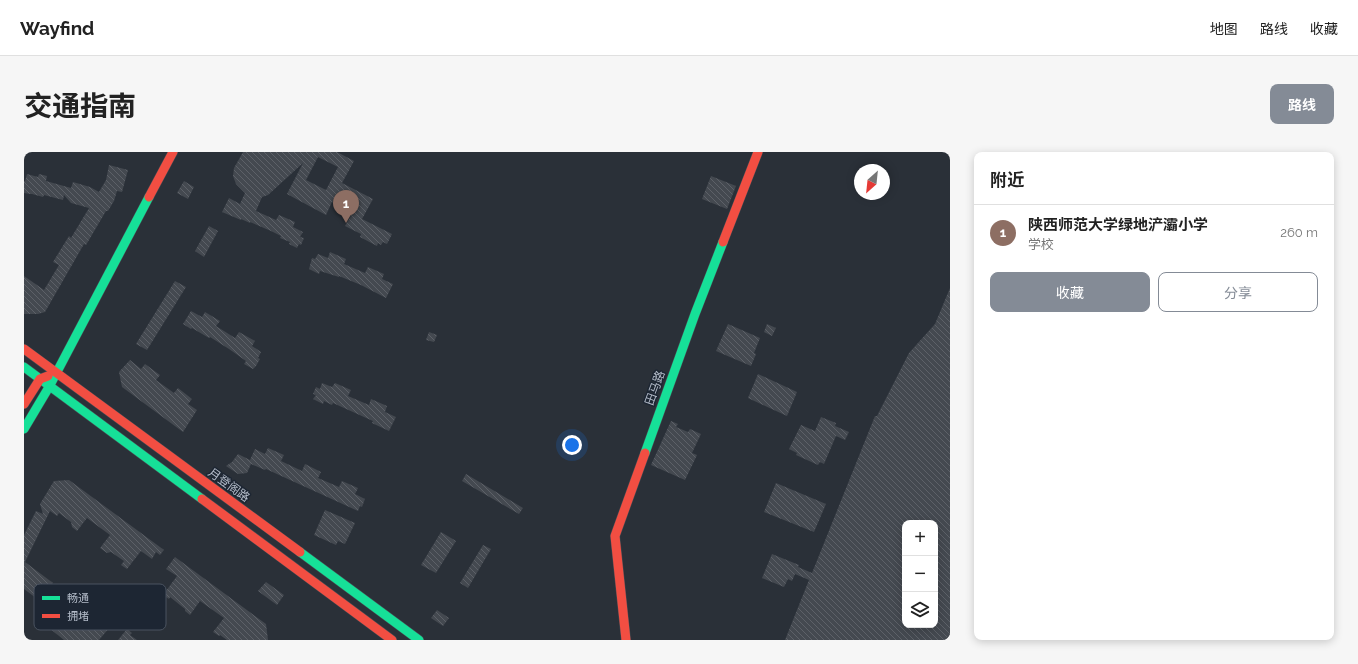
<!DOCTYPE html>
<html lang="zh">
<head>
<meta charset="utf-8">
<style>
  :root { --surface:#fff; --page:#f6f6f6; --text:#222; --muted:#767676; --line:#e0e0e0; --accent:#848b96 }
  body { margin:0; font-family:Raleway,"Noto Sans SC",sans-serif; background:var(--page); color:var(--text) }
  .controls { position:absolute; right:12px; bottom:12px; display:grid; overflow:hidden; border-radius:8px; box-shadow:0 2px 10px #0003 }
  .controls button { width:36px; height:36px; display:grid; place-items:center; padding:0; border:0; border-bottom:1px solid var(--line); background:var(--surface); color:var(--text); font:20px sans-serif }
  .compass { position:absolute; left:830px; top:12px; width:36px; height:36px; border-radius:50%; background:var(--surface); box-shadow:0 2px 10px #0003; rotate:207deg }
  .you { position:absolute; left:548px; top:293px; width:14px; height:14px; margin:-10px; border:3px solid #fff; border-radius:50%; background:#1a73e8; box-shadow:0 0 0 6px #1a73e833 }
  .badge { display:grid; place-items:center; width:26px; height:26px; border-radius:50%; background:var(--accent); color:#fff; font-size:13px; font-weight:700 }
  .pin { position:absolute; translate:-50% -33px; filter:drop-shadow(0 1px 2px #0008) }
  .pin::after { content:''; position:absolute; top:21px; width:14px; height:12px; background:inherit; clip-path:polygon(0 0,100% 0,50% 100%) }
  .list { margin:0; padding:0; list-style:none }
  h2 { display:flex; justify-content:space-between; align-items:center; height:52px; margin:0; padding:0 16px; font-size:17px }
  h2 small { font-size:13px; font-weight:400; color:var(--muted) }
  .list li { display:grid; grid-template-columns:26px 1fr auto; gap:12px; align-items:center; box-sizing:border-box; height:56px; padding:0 16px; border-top:1px solid var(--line) }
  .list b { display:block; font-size:15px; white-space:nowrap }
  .list p { margin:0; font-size:13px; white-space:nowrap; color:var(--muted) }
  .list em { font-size:13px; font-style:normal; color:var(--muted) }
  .actions { display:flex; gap:8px; padding:12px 16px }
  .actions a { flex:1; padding:9px 0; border:1px solid var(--accent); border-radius:8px; text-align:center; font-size:14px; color:var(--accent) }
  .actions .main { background:var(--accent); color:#fff }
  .icon { flex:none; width:22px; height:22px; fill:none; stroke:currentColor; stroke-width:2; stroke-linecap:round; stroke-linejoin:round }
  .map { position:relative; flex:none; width:926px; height:488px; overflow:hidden; border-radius:8px }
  header { display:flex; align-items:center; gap:24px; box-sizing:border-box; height:56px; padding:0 20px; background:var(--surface); border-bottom:1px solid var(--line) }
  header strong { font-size:19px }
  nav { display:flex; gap:22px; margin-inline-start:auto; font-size:14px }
  .intro { display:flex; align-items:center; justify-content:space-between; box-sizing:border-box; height:96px; padding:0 24px }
  h1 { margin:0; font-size:28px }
  .button { padding:10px 18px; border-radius:8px; background:var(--accent); color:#fff; font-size:14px; font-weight:700 }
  main { display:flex; gap:24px; padding:0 24px }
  aside { flex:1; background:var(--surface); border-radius:8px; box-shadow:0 2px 10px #0003 }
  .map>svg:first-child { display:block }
  .building { fill:url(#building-back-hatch); fill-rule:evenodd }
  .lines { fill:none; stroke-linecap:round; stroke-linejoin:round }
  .fast-casing { stroke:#484c53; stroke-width:10 }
  .jam-casing { stroke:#484c53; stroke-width:10 }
  .fast { stroke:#16e098; stroke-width:9 }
  .jam { stroke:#f24e42; stroke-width:9 }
  .labels { text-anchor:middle; stroke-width:3; stroke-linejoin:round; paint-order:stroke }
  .street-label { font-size:12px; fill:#b4bcc9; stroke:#1d2633 }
  .key { fill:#1d2633; stroke:#4a5360; stroke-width:1 }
  .key-label { font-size:11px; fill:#b4bcc9 }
</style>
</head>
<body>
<header>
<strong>Wayfind</strong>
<nav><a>地图</a><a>路线</a><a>收藏</a></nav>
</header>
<div class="intro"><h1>交通指南</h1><a class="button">路线</a></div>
<main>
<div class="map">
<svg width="926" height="488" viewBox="0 0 926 488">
  <defs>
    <pattern id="building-back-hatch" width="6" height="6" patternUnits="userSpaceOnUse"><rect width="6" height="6" fill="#444950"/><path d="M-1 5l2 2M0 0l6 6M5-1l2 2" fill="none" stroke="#5d6168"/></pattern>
  </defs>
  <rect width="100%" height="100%" fill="#2a3038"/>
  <path class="building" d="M219,0H313L330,9L318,31L349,47L338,67L368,82L363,92L359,90L357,93L354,91L353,94L336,85L337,82L321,74L328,61L308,50L302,63L263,42L279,11L244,43L238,45L232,59L252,68L255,63L271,70L269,75L279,80L276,85L280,86L277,93L275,92L273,96L265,92L266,90L256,86L257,84L247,79L226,70V71L217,67V68L198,60L205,46L216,52L221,41L212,32L209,24L210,16ZM294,5L314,15L302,38L282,28Z
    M85,13L104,18L98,40L93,39L90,49L84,59H82L62,93L60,92L21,160L14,162H0V124L20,138L35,113L29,110L45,84L47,86L65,56L47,51L40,43L39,48L20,43L19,45L8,42H6L0,41V29H1L3,22L14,25L15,22L23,24L22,29L47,36L49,30L66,35L75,40L82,28Z
    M687,24L712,34L703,57L678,47Z
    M160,29L170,35L164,47L153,41Z
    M185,74L194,79L180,105L171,99Z
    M306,100L322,107L320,112L341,121L344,115L360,122L358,127L369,132L362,146L337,133L315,124V125L296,119L295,122L285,117L288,106L291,107L294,102L304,106Z
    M151,129L162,135L123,198L112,192Z
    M926,136V488H761L785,428L771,422L768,429L764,427L760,435L738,426L748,402L775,413L774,415L788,421L851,264H853L885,201L911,172ZM881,371H911V473H881Z
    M167,159L178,165L181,160L196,169L192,174L211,186L215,180L231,189L228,194L237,200L234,206L236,207L232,214L229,217L220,212L222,209L205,197L186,185L185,186L168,176L167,177L159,172Z
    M704,172L736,186L730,201L732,202L727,214L692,199Z
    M743,172L752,176L748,184L740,180Z
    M405,180L413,183L410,190L402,188Z
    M106,208L117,217L121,212L136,223L132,228L150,241L154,236L168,247L164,252L173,258L159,280L98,235L95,220Z
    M734,222L773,240L763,264L724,246Z
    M298,231L308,235L311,231L327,238L324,244L345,253L347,247L363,254L361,260L372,265L365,279L348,271L349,269L340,265L309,251L308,253L300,249L299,252L289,247L292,243L289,242L292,235L296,237Z
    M797,265L812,271L811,274L825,280L821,288L812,284L800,312L796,310L794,313L772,303L773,301L765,297L777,273L791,279Z
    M647,269L654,272L652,275L664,280L666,277L677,282L668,301L673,303L661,328L627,313Z
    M244,296L260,303L257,309L278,319L281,312L297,320L294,326L315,335L318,329L334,336L331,342L341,347L338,355L336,354L334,359L242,317L241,318L227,312L223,321L214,322L202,314L208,310L214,302L226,308L231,297L241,302Z
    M442,322L499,356L495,362L438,329Z
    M45,328L140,398L136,403L132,400L128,407L117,399L103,417L97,413L100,409L87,400L83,401L76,396L86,383L63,366L53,379L48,375L47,370L35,361L33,364L26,359L1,410L29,431L27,433L36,441L40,436L69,456L71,454L82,463L84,461L92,468L75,488H40L14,467L24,455L0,437V383L12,359L19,362L16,352L30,329Z
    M752,331L802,352L790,380L740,360Z
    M301,358L331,371L321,392L314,389L312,393L290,383Z
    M417,380L432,389L412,421L397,413Z
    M459,393L467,397L444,436L436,431Z
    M151,405L242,472L244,488H203L196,483L195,484L189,480L200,466L176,449L166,463L161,459V457L146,445L145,447L139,443L153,424L142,417Z
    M242,430L260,443L253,453L234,439Z
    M413,458L425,466L419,474L407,466Z
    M103,477L108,481L106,483L113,488H94Z"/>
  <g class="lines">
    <defs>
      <path id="fast" d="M0,215L178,347
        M0,277L25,235L125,45
        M621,301L671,162L699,90
        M276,400L395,488"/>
      <path id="jam" d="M125,45L149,0
        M699,90L734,0
        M0,197L276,400
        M0,252L16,227L24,224
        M178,347L368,488
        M602,488L591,384L621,301"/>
    </defs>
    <use href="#fast" class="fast-casing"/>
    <use href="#jam" class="jam-casing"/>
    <use href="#fast" class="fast"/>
    <use href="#jam" class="jam"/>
  </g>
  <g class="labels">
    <g class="street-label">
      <text transform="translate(631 236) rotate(-70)" y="4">田马路</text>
      <text transform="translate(205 333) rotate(36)" y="4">月登阁路</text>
    </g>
  </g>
  <rect x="10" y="432" width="132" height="46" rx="6" class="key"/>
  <rect x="18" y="444" width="18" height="4" fill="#16e098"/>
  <rect x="18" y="462" width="18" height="4" fill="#f24e42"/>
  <g class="key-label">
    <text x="43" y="450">畅通</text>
    <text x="43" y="468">拥堵</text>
  </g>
</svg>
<div class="controls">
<button>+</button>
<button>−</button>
<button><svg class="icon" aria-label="layers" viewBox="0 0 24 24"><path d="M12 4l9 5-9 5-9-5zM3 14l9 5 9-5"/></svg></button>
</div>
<svg class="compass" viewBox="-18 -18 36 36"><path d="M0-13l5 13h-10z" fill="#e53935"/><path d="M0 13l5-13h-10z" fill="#767676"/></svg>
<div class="you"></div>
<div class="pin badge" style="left:322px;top:71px;background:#8d6e63">1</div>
</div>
<aside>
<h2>附近<small></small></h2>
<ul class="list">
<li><span class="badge" style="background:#8d6e63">1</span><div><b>陕西师范大学绿地浐灞小学</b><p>学校</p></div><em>260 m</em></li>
</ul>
<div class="actions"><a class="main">收藏</a><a>分享</a></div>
</aside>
</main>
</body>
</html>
